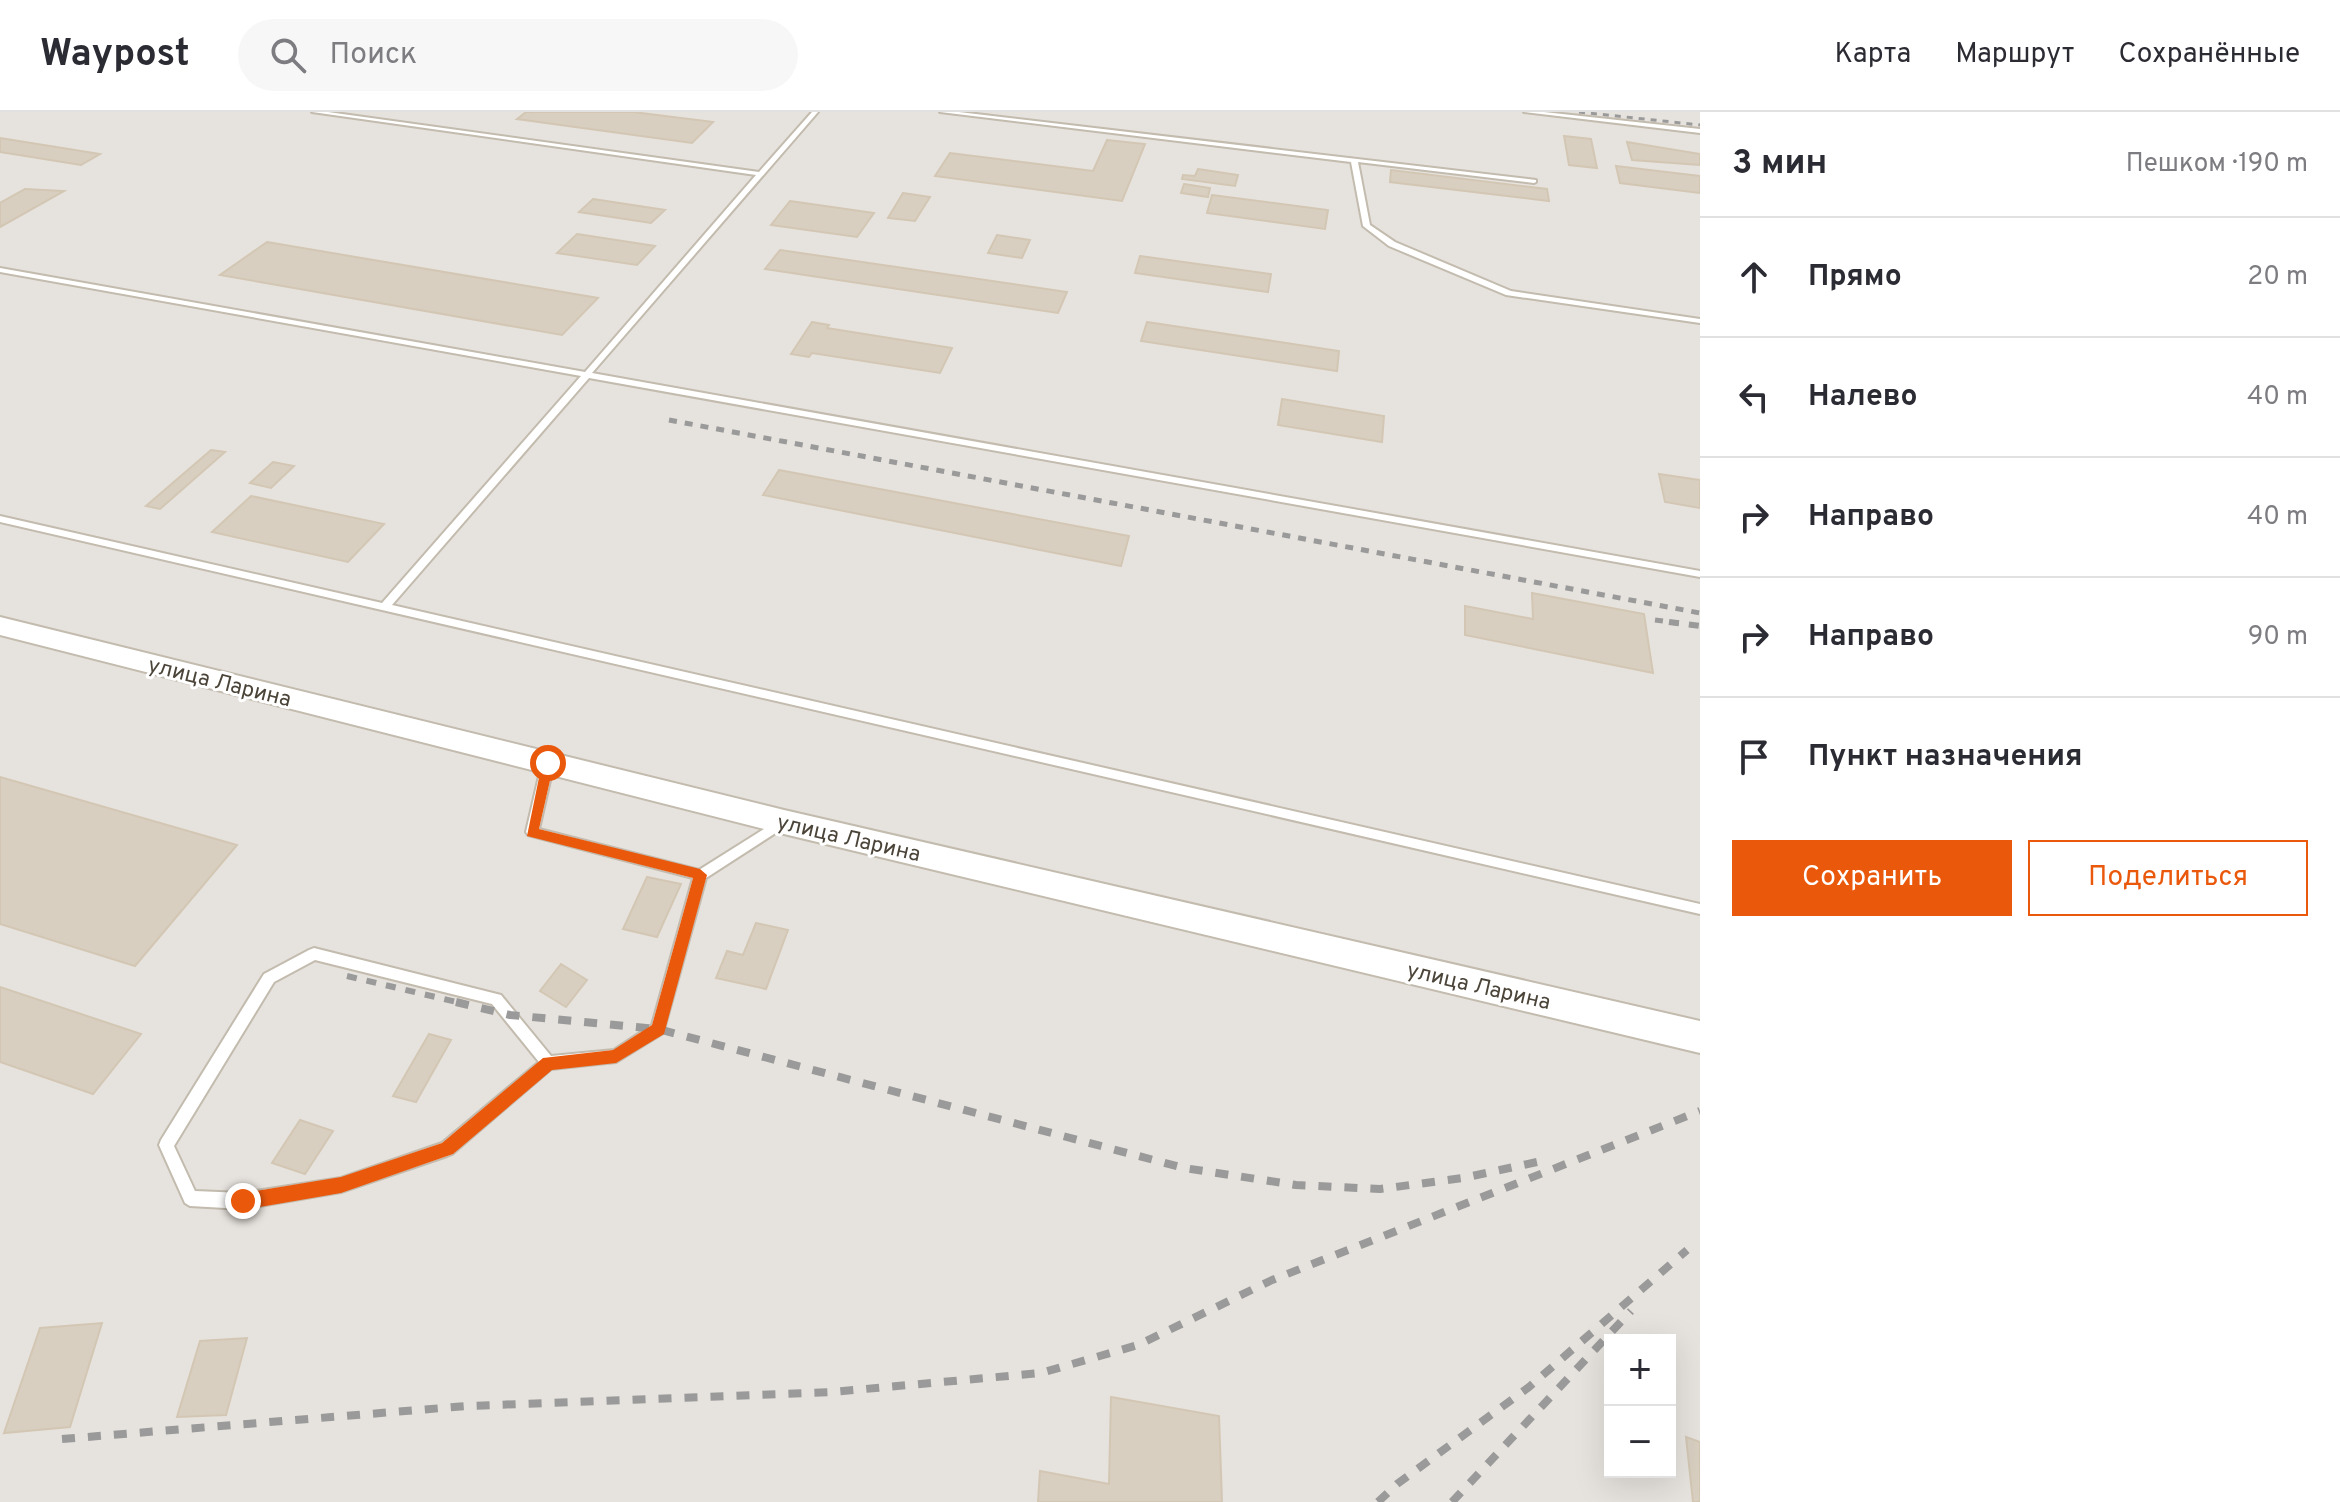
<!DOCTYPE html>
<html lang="ru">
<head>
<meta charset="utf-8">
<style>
  :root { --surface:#fff; --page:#f7f7f7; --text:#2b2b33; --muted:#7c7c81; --line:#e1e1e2; --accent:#ea580c }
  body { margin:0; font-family:Overpass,sans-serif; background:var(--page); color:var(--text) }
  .controls { position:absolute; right:24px; bottom:24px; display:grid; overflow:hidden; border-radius:0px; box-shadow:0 8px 32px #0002 }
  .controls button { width:72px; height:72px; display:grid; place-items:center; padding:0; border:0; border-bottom:2px solid var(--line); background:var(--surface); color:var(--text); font:40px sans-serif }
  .stop { position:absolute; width:24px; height:24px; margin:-18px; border:6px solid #ea580c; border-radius:50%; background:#fff }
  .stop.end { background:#ea580c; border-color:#fff; box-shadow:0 2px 8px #0008 }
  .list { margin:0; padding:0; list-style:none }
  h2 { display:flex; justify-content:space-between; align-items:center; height:104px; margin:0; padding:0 32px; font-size:34px }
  h2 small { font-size:26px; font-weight:400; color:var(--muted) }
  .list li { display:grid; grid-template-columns:52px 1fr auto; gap:24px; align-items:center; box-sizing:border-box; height:120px; padding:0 32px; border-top:2px solid var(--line) }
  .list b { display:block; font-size:30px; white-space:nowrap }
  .list em { font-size:26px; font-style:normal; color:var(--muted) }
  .actions { display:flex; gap:16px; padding:24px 32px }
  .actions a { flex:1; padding:18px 0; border:2px solid var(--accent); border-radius:0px; text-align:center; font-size:28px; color:var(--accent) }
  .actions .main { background:var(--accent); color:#fff }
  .icon { flex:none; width:44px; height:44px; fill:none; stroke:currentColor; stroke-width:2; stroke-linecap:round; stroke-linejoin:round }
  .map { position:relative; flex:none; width:1700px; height:1390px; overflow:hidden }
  header { display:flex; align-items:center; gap:48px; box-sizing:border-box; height:112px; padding:0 40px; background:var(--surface); border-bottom:2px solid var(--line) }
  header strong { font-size:38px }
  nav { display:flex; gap:44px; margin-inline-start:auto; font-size:28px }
  .search { width:560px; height:72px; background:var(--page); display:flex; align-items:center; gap:20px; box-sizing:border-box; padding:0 28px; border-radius:44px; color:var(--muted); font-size:30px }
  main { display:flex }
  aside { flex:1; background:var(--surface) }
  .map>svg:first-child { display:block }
  .industrial { fill:#e6e2dd; fill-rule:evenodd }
  .building { fill:#d8cfc1; stroke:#d3c7b4; stroke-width:2 }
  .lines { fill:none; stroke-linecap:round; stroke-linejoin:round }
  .service-casing { stroke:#c2bbae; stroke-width:4 }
  .tertiary-casing { stroke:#c2bbae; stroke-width:4 }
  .service { fill:#fff; fill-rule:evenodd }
  .tertiary { fill:#fff; fill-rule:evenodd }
  .rail-far3 { stroke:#9a9a9a; stroke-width:3; stroke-dasharray:6 6; stroke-linecap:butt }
  .rail-far2 { stroke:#9a9a9a; stroke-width:5; stroke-dasharray:8 8; stroke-linecap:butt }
  .rail-far1 { stroke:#9a9a9a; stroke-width:6; stroke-dasharray:10 10; stroke-linecap:butt }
  .rail { stroke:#9a9a9a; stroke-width:8; stroke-dasharray:13 13; stroke-linecap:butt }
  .route { fill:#ea580c }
  .labels { text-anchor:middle; stroke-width:6; stroke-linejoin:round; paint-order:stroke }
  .street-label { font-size:22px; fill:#4b4439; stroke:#fff }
</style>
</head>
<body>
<header>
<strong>Waypost</strong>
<div class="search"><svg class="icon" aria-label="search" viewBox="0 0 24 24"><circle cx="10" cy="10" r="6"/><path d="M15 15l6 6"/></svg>Поиск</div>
<nav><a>Карта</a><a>Маршрут</a><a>Сохранённые</a></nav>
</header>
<main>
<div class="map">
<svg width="1700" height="1390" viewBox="0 0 1700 1390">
  <rect width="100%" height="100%" fill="#f6f3ec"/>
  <path class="industrial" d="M0,0H1700V1390H0ZM1610,1228H1670V1360H1610Z"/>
  <path class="building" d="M526,0H633L713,10L692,31L517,7Z
    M1564,24L1591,27L1597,56L1569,53Z
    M0,26L100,42L81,53L0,40Z
    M1107,28L1145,32L1122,89L935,64L950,41L1093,59Z
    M1627,30L1700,42V53L1632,48Z
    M1616,54L1700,64V81L1620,71Z
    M1198,57L1238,63L1235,74L1182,67L1183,63L1195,64Z
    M1391,58L1547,77L1549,89L1390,70Z
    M1184,72L1210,76L1208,85L1181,81Z
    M25,77L64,79L0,115V91Z
    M903,81L930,85L915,109L888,106Z
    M1212,83L1328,98L1325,117L1207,101Z
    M593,87L665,98L651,111L579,100Z
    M790,89L874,101L857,125L771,113Z
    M577,122L655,134L637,153L557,141Z
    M997,123L1030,128L1022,146L988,141Z
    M267,130L598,186L562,223L220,163Z
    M780,138L1067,180L1058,201L765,157Z
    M1140,144L1271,162L1268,180L1135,161Z
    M812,210L829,213L827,216L952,236L940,261L812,241L809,245L791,242Z
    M1147,210L1339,239L1337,259L1141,229Z
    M1282,287L1384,304L1382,330L1278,313Z
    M211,338L225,340L160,397L146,394Z
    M273,350L294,354L271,376L250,371Z
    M779,358L1129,424L1121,454L763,383Z
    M1659,362L1700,368V396L1665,390Z
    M251,384L384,412L348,450L212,420Z
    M1532,481L1644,502L1653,561L1465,523V494L1533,507Z
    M0,665L237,733L135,854L0,812Z
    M647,765L681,772L657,825L623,817Z
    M756,811L788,818L766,877L716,866L727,839L743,843Z
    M561,852L587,868L566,895L540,879Z
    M0,875L141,922L93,982L0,950Z
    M429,922L451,928L416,990L393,984Z
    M300,1008L333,1019L305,1062L272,1051Z
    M102,1211L70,1315L4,1321L40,1216Z
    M247,1226L226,1303L177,1305L200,1229Z
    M1111,1285L1219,1304L1222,1390H1038L1040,1359L1109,1372Z
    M1686,1325L1700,1330V1390H1693Z"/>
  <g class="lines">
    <defs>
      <path id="service" d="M312,0H328L759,60L812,0H818L592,261L1700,459V465L589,266L392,493L1700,792V802L0,410V404L382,491L581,264L0,160V156L585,260L756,63Z
        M940,0H959L1536,68V70L1534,71L1358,50L1370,113L1395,130L1511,179L1700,207V211L1506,183L1389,134L1363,114L1351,50Z
        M1524,0H1544L1700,17V21Z
        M548,647L554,651L539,717L699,758L780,707H788L790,710L788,713L706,766L663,921L616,950L551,957L452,1042L447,1044L341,1080L243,1097L190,1094L185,1091L159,1033L161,1028L264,862L309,838L314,836L501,883L551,944L614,938L652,913L693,766L528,723L526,720L542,651ZM315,848L492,892L539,950L442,1031L341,1066L243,1081L195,1079L174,1034L274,870Z"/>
      <path id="tertiary" d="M0,505L784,698L1700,909V941L784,722L0,523Z"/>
    </defs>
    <use href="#service" class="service-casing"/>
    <use href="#tertiary" class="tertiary-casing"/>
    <use href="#service" class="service"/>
    <use href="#tertiary" class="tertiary"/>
    <path class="rail-far3" d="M1579,0L1700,13"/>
    <path class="rail-far2" d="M669,308L1700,501
      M1655,508L1684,512"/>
    <path class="rail-far1" d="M1669,510L1700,514
      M347,864L465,892"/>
    <path class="rail" d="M456,890L510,903L658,917L1184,1056L1296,1073L1380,1077L1463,1066L1546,1048
      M62,1327L467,1294L832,1280L1041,1261L1138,1233L1272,1168L1700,999
      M1378,1390L1397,1372L1529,1275L1687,1138
      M1452,1390L1631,1199"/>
  </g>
  <path class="route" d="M548,646L554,651L539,717L700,757L707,763L664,922L616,951L552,958L453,1042L341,1081L243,1098L237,1095L234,1089L243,1081L341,1065L442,1031L543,946L613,938L652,913L693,766L527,724L542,651Z"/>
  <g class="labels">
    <g class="street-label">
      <text transform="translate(220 569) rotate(14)" y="8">улица Ларина</text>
      <text transform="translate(849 725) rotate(13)" y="8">улица Ларина</text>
      <text transform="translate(1479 873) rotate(13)" y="8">улица Ларина</text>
    </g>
  </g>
</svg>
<div class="controls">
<button>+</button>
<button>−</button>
</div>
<div class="stop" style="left:548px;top:651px"></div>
<div class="stop end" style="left:243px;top:1089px"></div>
</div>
<aside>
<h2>3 мин<small>Пешком · 190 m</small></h2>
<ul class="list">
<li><svg class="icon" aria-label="ahead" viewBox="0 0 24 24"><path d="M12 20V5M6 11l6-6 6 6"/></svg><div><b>Прямо</b></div><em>20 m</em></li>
<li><svg class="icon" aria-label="left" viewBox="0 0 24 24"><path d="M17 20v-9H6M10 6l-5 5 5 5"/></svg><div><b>Налево</b></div><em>40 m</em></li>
<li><svg class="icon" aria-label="right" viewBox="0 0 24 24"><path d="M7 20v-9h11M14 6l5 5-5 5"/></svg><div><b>Направо</b></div><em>40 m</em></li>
<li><svg class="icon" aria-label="right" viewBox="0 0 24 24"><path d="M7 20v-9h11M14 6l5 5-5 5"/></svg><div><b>Направо</b></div><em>90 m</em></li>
<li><svg class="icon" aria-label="arrive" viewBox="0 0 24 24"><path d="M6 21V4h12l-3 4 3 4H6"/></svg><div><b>Пункт назначения</b></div></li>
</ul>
<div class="actions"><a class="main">Сохранить</a><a>Поделиться</a></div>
</aside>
</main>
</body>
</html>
